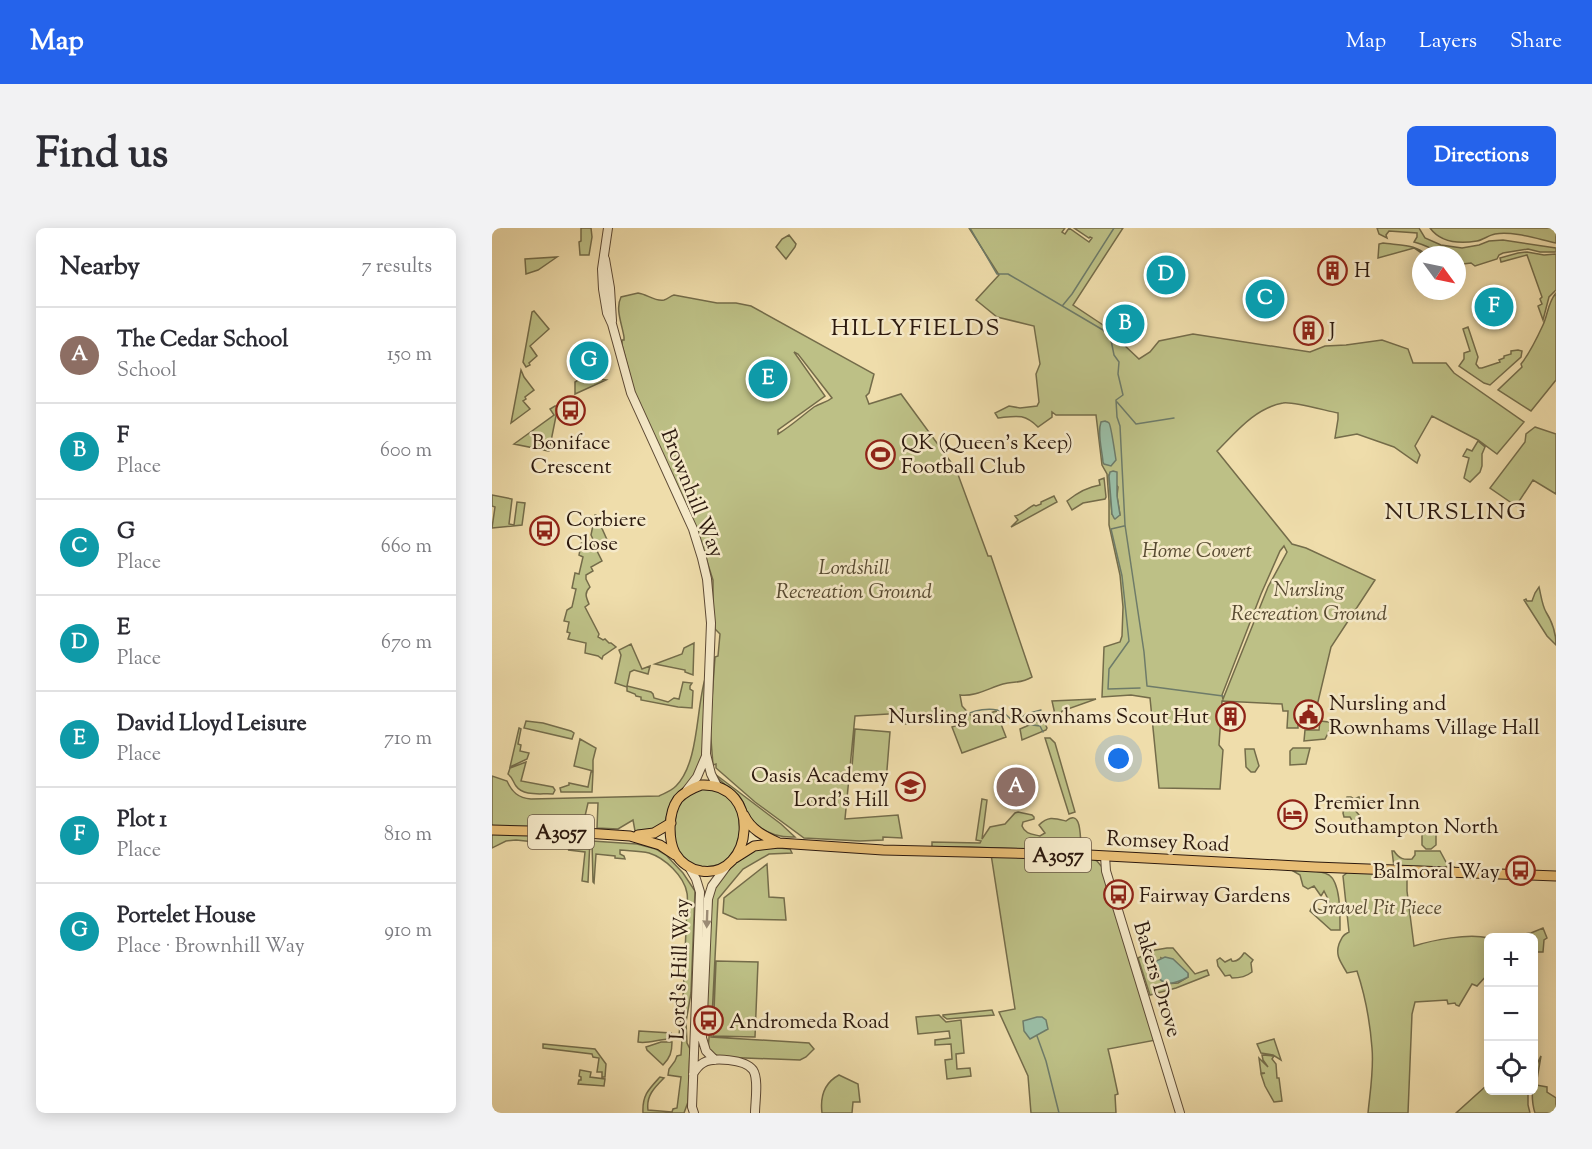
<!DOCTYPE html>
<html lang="en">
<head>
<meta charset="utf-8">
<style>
  :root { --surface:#fff; --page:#f2f2f3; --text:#2b2b33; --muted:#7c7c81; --line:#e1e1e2; --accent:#2563eb }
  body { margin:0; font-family:"Sorts Mill Goudy",serif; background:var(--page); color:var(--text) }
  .controls { position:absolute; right:18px; bottom:18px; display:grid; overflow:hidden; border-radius:9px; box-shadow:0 3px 15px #0003 }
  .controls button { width:54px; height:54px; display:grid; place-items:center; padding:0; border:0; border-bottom:2px solid var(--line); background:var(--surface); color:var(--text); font:30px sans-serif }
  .compass { position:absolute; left:920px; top:18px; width:54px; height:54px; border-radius:50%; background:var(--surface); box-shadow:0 3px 15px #0003; rotate:123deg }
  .you { position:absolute; left:627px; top:531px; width:21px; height:21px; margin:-15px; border:4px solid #fff; border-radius:50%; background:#1a73e8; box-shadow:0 0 0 9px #1a73e833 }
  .badge { display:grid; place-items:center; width:39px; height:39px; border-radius:50%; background:var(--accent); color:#fff; font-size:20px; font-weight:700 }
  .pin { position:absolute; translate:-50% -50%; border:3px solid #fff; box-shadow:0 2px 6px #0006 }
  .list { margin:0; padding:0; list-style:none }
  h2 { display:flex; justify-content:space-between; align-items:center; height:78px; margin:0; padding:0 24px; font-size:26px }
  h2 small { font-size:20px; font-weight:400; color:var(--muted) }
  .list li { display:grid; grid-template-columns:39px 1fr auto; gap:18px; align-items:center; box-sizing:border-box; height:96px; padding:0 24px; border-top:2px solid var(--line) }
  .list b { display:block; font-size:22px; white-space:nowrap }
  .list p { margin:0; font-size:20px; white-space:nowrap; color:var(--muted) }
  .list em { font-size:20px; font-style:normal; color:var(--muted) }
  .icon { flex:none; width:33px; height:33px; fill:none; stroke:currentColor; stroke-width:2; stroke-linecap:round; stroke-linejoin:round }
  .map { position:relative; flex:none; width:1064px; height:885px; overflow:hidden; border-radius:9px }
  header { display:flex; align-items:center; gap:36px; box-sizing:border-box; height:84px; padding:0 30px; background:var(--accent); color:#fff }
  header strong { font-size:28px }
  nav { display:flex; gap:33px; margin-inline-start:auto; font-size:21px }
  .intro { display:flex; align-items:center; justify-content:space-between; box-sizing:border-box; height:144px; padding:0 36px }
  h1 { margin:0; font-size:42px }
  .button { padding:15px 27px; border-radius:9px; background:var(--accent); color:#fff; font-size:21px; font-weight:700 }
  main { display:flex; gap:36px; padding:0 36px }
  aside { flex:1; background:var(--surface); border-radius:9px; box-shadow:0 3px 15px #0003 }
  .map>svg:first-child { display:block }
  .green { fill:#bdc086; stroke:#746c4a; stroke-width:1.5; fill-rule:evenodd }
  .water { fill:#9abda5; stroke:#6e7b69; stroke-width:1.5 }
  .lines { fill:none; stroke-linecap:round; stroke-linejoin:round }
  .stream { stroke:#6e7b69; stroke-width:1.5 }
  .tertiary-casing { stroke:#5d4a35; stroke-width:10 }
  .primary-casing { stroke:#2c190e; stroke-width:11 }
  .tertiary { stroke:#f5e9c8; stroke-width:8 }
  .primary { stroke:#e8be76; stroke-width:9 }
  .oneway { fill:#9b8b74 }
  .labels { text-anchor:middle; stroke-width:5; stroke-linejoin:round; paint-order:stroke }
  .shield { fill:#f5e9c8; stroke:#685746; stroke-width:1.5 }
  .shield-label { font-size:20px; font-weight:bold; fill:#2c190e }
  .poi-label { font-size:21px; fill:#2c190e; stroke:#f5e9c8; text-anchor:start }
  .street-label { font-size:21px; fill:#2c190e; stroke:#f5e9c8 }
  .park-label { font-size:21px; font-style:italic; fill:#584b32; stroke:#f5e9c8 }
  .quarter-label { font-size:24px; letter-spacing:1.5px; fill:#2c190e; stroke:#f5e9c8 }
</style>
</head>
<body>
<header>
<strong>Map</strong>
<nav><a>Map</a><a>Layers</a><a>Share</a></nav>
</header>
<div class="intro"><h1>Find us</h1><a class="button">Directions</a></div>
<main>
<aside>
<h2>Nearby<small>7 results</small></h2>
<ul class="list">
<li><span class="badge" style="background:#8d6e63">A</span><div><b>The Cedar School</b><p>School</p></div><em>150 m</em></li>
<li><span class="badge" style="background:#0f9aa8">B</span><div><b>F</b><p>Place</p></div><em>600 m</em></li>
<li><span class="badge" style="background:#0f9aa8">C</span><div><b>G</b><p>Place</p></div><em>660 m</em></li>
<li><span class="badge" style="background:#0f9aa8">D</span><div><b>E</b><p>Place</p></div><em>670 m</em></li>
<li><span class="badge" style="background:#0f9aa8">E</span><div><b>David Lloyd Leisure</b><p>Place</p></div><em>710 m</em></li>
<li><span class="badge" style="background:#0f9aa8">F</span><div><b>Plot 1</b><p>Place</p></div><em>810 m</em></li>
<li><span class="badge" style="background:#0f9aa8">G</span><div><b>Portelet House</b><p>Place · Brownhill Way</p></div><em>910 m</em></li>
</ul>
</aside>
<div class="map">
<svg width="1064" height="885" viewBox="0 0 1064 885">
  <rect width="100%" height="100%" fill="#efddab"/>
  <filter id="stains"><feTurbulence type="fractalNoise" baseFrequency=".00333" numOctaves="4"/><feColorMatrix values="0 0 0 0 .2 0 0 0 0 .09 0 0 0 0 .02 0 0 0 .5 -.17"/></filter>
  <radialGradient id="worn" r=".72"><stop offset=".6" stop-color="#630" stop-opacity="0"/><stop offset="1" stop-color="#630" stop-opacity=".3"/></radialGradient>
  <path class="green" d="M89,0H99L100,9L97,27H88L87,14L89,13Z
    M477,0H573L570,4L573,6L577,0L597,14L600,10L598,9L597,10L582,0H631L581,77L611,97L647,131L658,124L667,113L701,106L818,124L833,118L854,117L890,112L916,121L921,135H954L962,145L1032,194L1005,226L986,212L940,188L923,218L928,227L925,235L902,219L865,206L843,210L846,191V185C835,183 800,173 791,175C763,180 744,204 725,223L800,316L814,320L883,352L839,419L825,478L806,477V500H795L796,483H791L790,476L730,473L727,517L731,522L728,561L667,560L658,470L639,467L610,469L612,419L628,414L630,408L631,379L628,347L617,297V273L615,246L610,237L604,187H564L560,184V189L546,199C532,185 524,188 506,190L503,185L517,178L528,180L545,178L547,174L544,146L548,136L542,98L505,89L484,72L507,47ZM617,248L626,259L625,268L628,287L620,286ZM792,318L795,324L776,359L731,471L730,467L769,366L788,323Z
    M885,0H927L933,10L949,17L970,20L987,17L997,13L1011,12L1064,20V24H1048L1036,21L1011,25L1007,27L1005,31L983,38L979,35L971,36L965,34V27C948,27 938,18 922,14L925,9V5L897,3L894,7L895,10L887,6Z
    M938,0H1064V15C1045,11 1022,3 1003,6C997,7 991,12 985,13C967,16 949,15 938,0Z
    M297,7L304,16L303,19L294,31L284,19L290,11Z
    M891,15C904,17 920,16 931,24V26L922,20L886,30L887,16Z
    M1035,24L1052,27L1064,26V62L1057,69L1051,92L1046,78L1050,76L1048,71L1050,69L1035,27L1009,34L1008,30L1026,25Z
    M65,29L46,42L34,46L33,31Z
    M146,65C155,66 163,74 172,72C176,71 178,68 182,67L225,75H244L259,78L382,146L377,165L374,168L377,176L409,166L464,241L496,328H499L540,449C529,456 522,453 511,456C497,460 483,469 468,467L470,478L482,491L504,483L514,509L470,525L460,499L469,496C452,486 452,489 434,493C427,495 420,495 413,496V485L363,488L353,591L406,587L410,610L391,609V612L368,613L312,610L263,574L224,540V536L221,537L218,499L223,429L226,428L228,406L223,401L221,388V352L206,305L142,163L130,117V112H132V109C130,96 123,81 129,69ZM302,124L306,126L340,170C334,175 328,175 322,179C310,188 299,198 286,206V202L333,168Z
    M1064,65V152L1039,183L1006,162L1030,139L1029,136C1038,125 1045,110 1051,97C1056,86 1056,74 1064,65Z
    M42,83L57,101L38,118L45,128L37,135L38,137L34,139L31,134L40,84Z
    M976,99L986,129L984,136L987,140H990L1008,134L1007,132L1012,130V128L1019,126V123L1026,122L1030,123L1029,129L998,157L992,155L967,138L972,131V125L978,123L971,101Z
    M29,142L32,149L42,162L33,169L34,171L31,173L38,181L19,195Z
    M91,149L114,152L83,166V154Z
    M63,178H66L57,223L22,216L62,187L58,181Z
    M1043,199L1064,206V266L1041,252L1024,278L998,260L1033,214L1034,206Z
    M986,213L993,219L990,226V238L988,244L978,254L972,250L977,230L971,228L975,221L980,223Z
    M612,250L614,269L613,271L591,275L580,282L575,273C585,265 595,259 608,257L607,252Z
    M0,267L20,271L17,296L22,297L25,274L33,275L30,297L0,300L3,279L0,278Z
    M562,268L565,274L519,299L526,292L523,288C529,287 536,280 542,277L544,278L549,276V274Z
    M103,287H104L116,314L105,320L99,307Z
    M90,312L100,313L110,333L99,339L101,343L94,347V351L98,359C92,365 94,369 97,376L93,379L107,406L106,409L111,412L113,411L117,415H119L124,419L111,428L110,431L106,428L93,425L94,415L76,411L78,405L75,404L77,394L72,393L75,382L80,379L84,361L80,360L83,345L87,346L91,329L87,327Z
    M1047,359C1049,367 1050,377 1054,384C1061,395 1064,404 1064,417L1055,408L1032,372L1034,371L1035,373H1040L1043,365Z
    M202,415L201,447L193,444V442L163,436L190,426L192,420Z
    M139,416L150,441L158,438L156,446L142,442L138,444L135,458L159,464L161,466L162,470L176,474L182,470L187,471L191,454L200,455L198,458V461L201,463L200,480L186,479L149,472V469L144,468L143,466L135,463V459L123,455L129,427L127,422Z
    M216,449L213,498L209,536L198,554L190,561L182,569L178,577L173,594L170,598L155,602L143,603L141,592L126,601L105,600L106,575H96L91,597L75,596L66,600L0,598V548L15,553C20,564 26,570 39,571L167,568C173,565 179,563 184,558C207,535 204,481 213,451Z
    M604,471L570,483L568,487V490L564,491L560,473Z
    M551,491L555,500L554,502L530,512L528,501Z
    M34,493L51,495L79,503L82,505L80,511L32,500Z
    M828,493L837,494L841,496L833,511L812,513L813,502H827Z
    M27,500L29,501L26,516L29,517L28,523L37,525L35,531L18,539Z
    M363,501L398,504L394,554L359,552Z
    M553,510H558L563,515L583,584L577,586Z
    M88,511L104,520L101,532V543L82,538Z
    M801,520H818L814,536L798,537V523Z
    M753,521H762L767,538L763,544H759L754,539Z
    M34,534L29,553L61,559L63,562L61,566C49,565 32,569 24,558C21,554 21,550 16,546L18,540Z
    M99,544H101L100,564H69L68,560L77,557V555L96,559Z
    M223,546L289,596L303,609C283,610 266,602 255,585C252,579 252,573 247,568C239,560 229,556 223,546Z
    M209,560L228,561L246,579L248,605L246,618L232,636L208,640L191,631L184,619L182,598L186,577L191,571Z
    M855,569H859L862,571L867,569L870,572L864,573L861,580L868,588L866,598L864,599L858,589H852L851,585L853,579L852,577Z
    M490,571L495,572L490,611L498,599L513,596L523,585L526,584L540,587L542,589V591L531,594L530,598C533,606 540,606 548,608L553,605L547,597C556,588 562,590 574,593C589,581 588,606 589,616L582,623L479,619H440V614L488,615L489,613L484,612Z
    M932,599L940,603L944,607V617L939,621H934L930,617V602Z
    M0,604L93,608V612H98L96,654L90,653L93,624L76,622L81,621V618L24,612L14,613L0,620Z
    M100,613L145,616L164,621L174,627L191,645L203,663L199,765L194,794L195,815L198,821L196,874L192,885H151C150,867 157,861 168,849L172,850C162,860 154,868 156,882L180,884L181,881L185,880L189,849L176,847L177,841L183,833L185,828L189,827L190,811L187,807L191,770L195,679C195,675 196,670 195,665C192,648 173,630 157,625C148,623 138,623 128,622V626L132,628L133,631L123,630V628L104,626L102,655L101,654Z
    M276,619L298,621L300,625L277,626L251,641L226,671L219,809L317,815L322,821L314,829L308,832L228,829L220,825L216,822L219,786L216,785L215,771L220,666C224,653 244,632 256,624C261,621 270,621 276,619Z
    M900,623H902C907,631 912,632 920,631L923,627V623H948L954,634L965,641L902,639Z
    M499,626L599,630L605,633L610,639L664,812L616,821L620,838L626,866L623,867L624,885H539L536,848L507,784L523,781Z
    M275,636L277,669L292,670L294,692L245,691L231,685L232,670Z
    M808,642C818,643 829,642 837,647C849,655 848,688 848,702H839L818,683L820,679L840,686L841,685L837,673L832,663L829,668L822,658L816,661L811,658L808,647L801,643Z
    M856,644L915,647V663L922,718C941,712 977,705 996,710V746L985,758L980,756L967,778L964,777L963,775L956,776L955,772L923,774L920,786L916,885H876C878,864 882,842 880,820C878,794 873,767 865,743L855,745C849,734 843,728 847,716C850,709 851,707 857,704L851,648Z
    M1051,700L1055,710L1052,712L1051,724H1042V710L1013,709L1039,705Z
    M675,720H681L703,746L715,742L717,747L684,760L658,767L646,730L663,722ZM669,730L696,746V749L686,755L673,756Z
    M752,725H753L761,732L759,735L760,744C755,748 747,750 740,750L738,747L733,748L726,738L725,732L728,730L733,734L739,731L740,733C745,734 749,730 752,725Z
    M224,733L266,734L263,809L221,808Z
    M500,782L502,787L455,791L451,788V787Z
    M447,787L454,794L469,792L472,825L464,826L465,841L478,840L479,848L455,851L453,832L460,831L459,816L443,817V812L458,810L457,803L426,806L424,789Z
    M147,803L179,805L178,811C167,811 156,816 146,814Z
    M782,811L789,832L781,827L769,825L765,816Z
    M169,814H180C180,824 178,830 171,837L155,822L154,819Z
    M51,816L103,821L114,836L113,849H110V844H105L107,830L101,829L100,826L51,820Z
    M770,827L782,828L780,831L784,836L785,850H787L790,873L782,874L773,858L769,846L773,845H769L767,830L776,839L771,832Z
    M1049,828L1044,857L1055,859V864L1064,870V885H1043C1038,870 1040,843 1049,828Z
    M88,842L99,844L98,849L113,851L112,858L86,856L87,852H89V849L87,848Z
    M347,847L366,856L368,874H361L360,885H330C328,869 332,855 347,847Z
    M994,858H996V862L1036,863V877L1038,885H964Z"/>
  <path class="water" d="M613,193C615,194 616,194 617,195C619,197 623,226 624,232L619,238L612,236L611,234C610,221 605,206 609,194Z
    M621,243L625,244V268L628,287L623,291L622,290L620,286L617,248L618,244Z
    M673,729L681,731L696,745V749C678,759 669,758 658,739L662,734Z
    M545,789H550L554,792L556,801L538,811L532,803L531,793Z"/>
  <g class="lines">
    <path class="stream" d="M478,0L505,46H516L611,102L619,112L622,127L627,134L626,146L631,167L624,172L625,189L628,198L633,297L652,424L655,458L731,468
      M571,77L580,66L622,0
      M625,174L644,196L682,190
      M632,298L619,301L630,348L637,413L617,441L616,461L648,460
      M464,491L472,490C478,481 501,479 511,484C515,487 519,492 523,495L534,486L549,482
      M533,496L548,498L551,504
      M545,808L554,833L567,885"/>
    <defs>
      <path id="tertiary" d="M116,0L110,41L111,61L115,85L120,96L139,165L201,301L210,330L215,351L219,395L214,526L219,546L225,558
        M113,31L118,60L120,93
        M195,562L205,549L214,528
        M613,628L614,643L688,885
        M197,639L204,651L208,664L200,879L202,885
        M223,832L214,823L210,810L216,671L220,658L234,639
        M201,846C204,841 206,838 211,835C221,829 253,831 261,842C267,851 263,874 263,885"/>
      <path id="primary" d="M209,557C271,554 262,651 209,643C198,641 189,635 183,625C176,611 176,585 186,571C192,564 201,560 209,557Z
        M252,587C259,602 272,608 287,615
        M0,602L79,604L138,608L168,617L183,627
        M146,607L162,605L179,595
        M243,630L262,618L287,615L391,622L597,627L823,639L1064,648"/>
    </defs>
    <use href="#tertiary" class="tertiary-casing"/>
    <use href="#primary" class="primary-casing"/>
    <use href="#tertiary" class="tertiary"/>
    <use href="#primary" class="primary"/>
  </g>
  <defs><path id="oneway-solid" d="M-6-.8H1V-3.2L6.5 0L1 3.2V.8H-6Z" transform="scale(1.5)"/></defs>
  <use class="oneway" href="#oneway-solid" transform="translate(215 691) rotate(92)"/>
  <defs>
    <symbol id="building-ring" viewBox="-11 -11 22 22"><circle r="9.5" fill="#f5e9c8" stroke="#8f2418" stroke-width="1.5"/><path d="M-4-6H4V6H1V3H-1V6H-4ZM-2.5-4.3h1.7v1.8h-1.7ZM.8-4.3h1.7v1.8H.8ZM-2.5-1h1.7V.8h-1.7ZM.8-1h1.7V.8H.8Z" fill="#8f2418"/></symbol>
    <symbol id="bus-ring" viewBox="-11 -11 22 22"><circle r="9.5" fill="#f5e9c8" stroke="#8f2418" stroke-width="1.5"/><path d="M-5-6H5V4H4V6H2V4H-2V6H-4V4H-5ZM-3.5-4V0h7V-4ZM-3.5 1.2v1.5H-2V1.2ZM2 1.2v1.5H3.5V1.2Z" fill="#8f2418"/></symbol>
    <symbol id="stadium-ring" viewBox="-11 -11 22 22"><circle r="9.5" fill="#f5e9c8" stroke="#8f2418" stroke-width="1.5"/><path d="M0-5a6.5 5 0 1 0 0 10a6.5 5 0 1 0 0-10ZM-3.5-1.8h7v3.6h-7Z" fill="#8f2418"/></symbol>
    <symbol id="civic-ring" viewBox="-11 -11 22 22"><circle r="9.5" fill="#f5e9c8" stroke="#8f2418" stroke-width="1.5"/><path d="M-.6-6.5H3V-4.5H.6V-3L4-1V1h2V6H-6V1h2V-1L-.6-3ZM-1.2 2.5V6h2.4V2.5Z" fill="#8f2418"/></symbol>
    <symbol id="school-ring" viewBox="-11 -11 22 22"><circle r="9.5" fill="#f5e9c8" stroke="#8f2418" stroke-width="1.5"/><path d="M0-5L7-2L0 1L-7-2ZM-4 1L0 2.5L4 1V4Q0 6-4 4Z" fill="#8f2418"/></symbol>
    <symbol id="hotel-ring" viewBox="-11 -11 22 22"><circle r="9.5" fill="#f5e9c8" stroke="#8f2418" stroke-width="1.5"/><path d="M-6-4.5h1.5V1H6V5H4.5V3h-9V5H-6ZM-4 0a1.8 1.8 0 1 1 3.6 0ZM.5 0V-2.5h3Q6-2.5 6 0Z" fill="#8f2418"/></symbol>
  </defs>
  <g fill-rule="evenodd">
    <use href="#building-ring" x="824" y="26" width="33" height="33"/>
    <use href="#building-ring" x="800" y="86" width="33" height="33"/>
    <use href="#bus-ring" x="62" y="166" width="33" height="33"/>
    <use href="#stadium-ring" x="372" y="210" width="33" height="33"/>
    <use href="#bus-ring" x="36" y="286" width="33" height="33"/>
    <use href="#civic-ring" x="800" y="470" width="33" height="33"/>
    <use href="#building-ring" x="722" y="472" width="33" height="33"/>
    <use href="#school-ring" x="402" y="542" width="33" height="33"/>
    <use href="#hotel-ring" x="784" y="570" width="33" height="33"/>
    <use href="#bus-ring" x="1012" y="626" width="33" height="33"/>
    <use href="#bus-ring" x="610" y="650" width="33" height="33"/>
    <use href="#bus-ring" x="200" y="776" width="33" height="33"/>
  </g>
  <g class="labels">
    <g class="shield">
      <rect x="36" y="587" width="66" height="34" rx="4.5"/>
      <rect x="533" y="610" width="66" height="34" rx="4.5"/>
    </g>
    <g class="shield-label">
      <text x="69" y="611">A3057</text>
      <text x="566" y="634">A3057</text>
    </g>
    <g class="poi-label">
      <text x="862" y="49">H</text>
      <text x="837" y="109">J</text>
      <text x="79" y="221" text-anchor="middle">Boniface<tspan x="79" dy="24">Crescent</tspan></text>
      <text x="409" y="221">QK (Queen's Keep)<tspan x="409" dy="24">Football Club</tspan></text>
      <text x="74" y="298">Corbiere<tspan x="74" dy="24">Close</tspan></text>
      <text x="837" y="482">Nursling and<tspan x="837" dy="24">Rownhams Village Hall</tspan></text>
      <text x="717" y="495" text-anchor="end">Nursling and Rownhams Scout Hut</text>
      <text x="397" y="554" text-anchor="end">Oasis Academy<tspan x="397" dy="24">Lord's Hill</tspan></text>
      <text x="822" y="581">Premier Inn<tspan x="822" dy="24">Southampton North</tspan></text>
      <text x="1008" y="650" text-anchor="end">Balmoral Way</text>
      <text x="647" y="674">Fairway Gardens</text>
      <text x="237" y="800">Andromeda Road</text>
    </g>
    <g class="street-label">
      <text transform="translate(201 265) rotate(68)" y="7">Brownhill Way</text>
      <text transform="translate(676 613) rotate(3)" y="7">Romsey Road</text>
      <text transform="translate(187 741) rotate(-88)" y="7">Lord's Hill Way</text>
      <text transform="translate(666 751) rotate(73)" y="7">Bakers Drove</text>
    </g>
    <g class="park-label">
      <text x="705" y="329">Home Covert</text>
      <text x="362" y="346">Lordshill<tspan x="362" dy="24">Recreation Ground</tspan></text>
      <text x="817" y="368">Nursling<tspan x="817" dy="24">Recreation Ground</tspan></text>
      <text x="885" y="686">Gravel Pit Piece</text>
    </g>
    <g class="quarter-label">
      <text x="424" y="107">HILLYFIELDS</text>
      <text x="964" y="291">NURSLING</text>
    </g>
  </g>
  <rect width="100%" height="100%" filter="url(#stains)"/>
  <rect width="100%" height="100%" fill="url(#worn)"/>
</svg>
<div class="controls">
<button>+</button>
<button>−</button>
<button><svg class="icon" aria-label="locate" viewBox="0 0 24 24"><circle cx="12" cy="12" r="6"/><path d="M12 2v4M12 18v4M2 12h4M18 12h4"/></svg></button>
</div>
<svg class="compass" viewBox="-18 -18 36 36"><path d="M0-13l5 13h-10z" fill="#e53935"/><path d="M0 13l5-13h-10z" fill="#7c7c81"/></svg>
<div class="you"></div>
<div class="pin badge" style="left:524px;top:559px;background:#8d6e63">A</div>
<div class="pin badge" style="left:633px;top:96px;background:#0f9aa8">B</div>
<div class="pin badge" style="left:773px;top:71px;background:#0f9aa8">C</div>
<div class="pin badge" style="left:674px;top:47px;background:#0f9aa8">D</div>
<div class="pin badge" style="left:276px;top:151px;background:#0f9aa8">E</div>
<div class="pin badge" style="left:1002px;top:79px;background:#0f9aa8">F</div>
<div class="pin badge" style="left:97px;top:133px;background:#0f9aa8">G</div>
</div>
</main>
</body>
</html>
